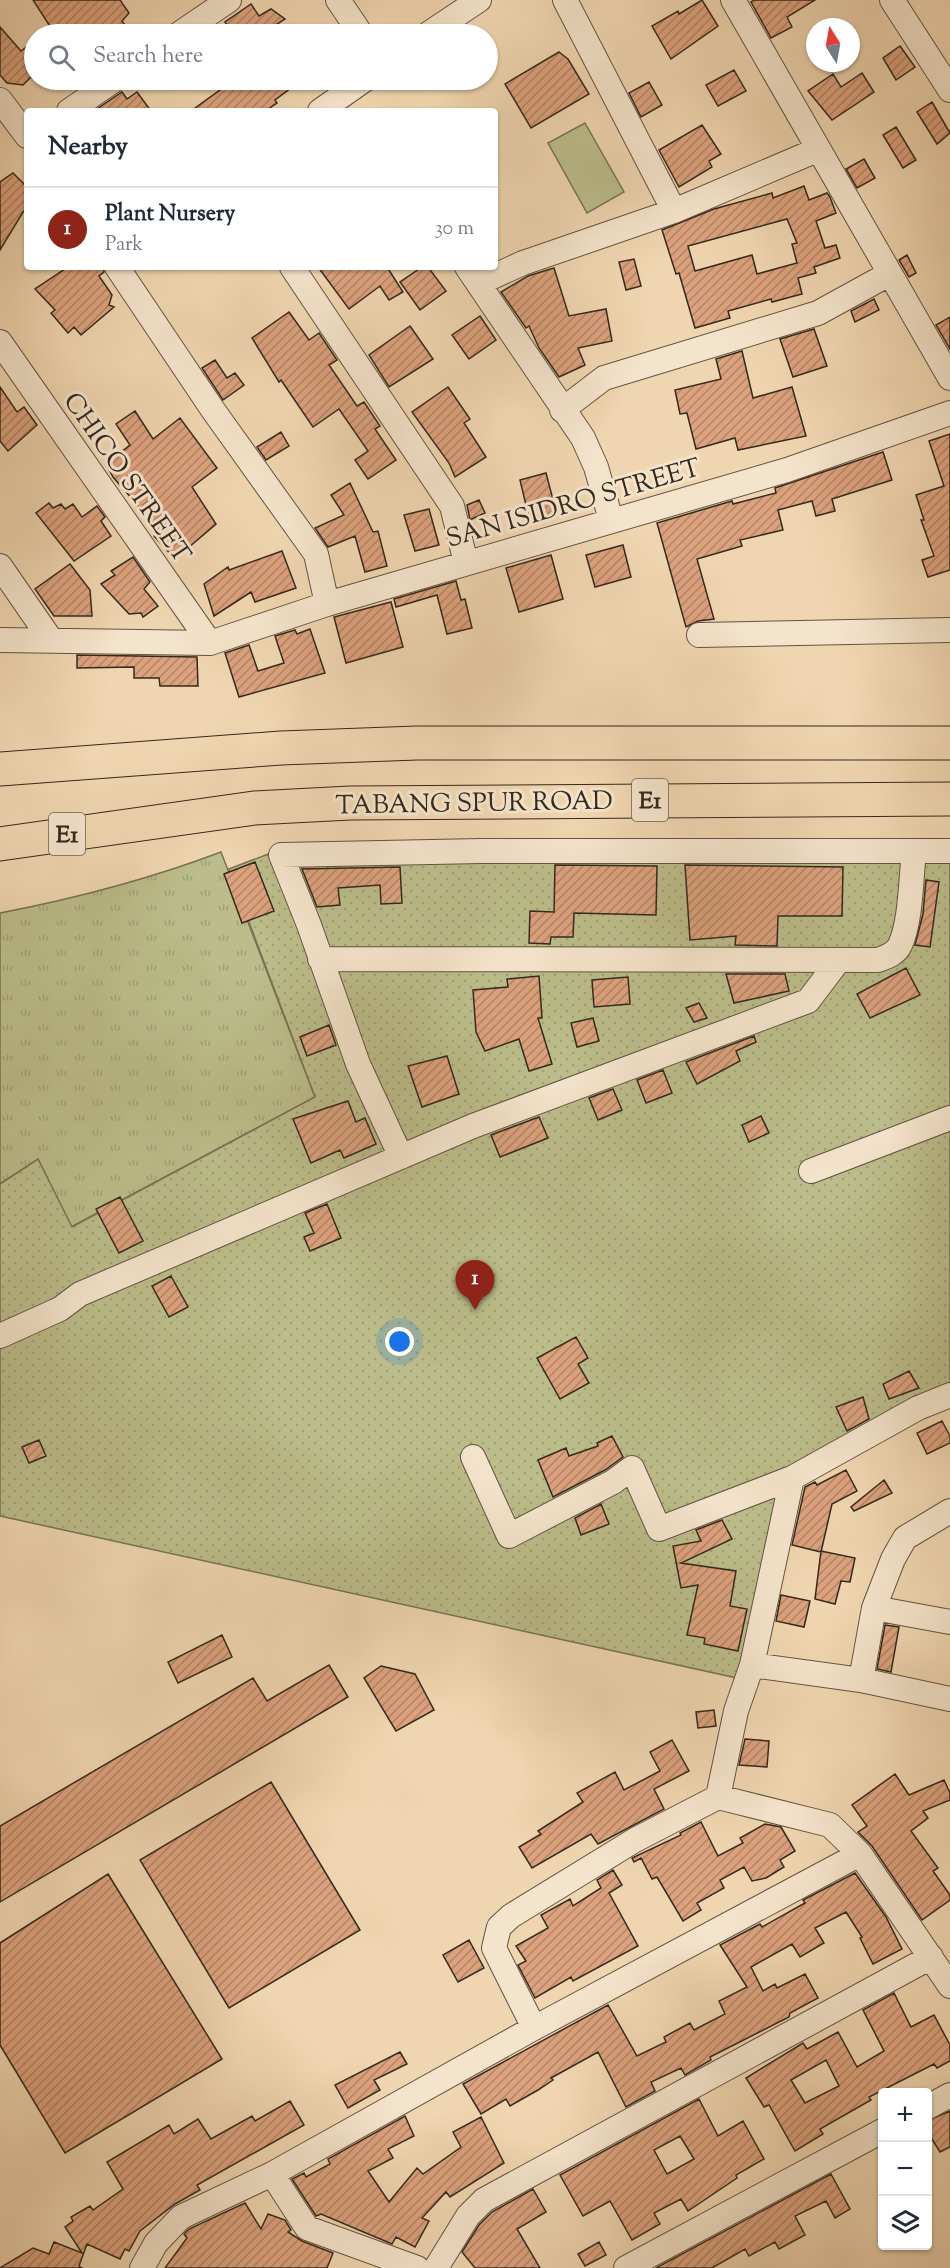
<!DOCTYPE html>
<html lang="en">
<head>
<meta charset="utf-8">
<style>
  :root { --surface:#fff; --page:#f6f6f7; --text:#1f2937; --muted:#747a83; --line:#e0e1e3; --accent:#8f2418 }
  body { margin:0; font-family:"Sorts Mill Goudy",serif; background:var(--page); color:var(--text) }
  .controls { position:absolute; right:18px; bottom:18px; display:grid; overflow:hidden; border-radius:6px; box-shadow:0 2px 4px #0004 }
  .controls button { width:54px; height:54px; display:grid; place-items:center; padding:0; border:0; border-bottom:2px solid var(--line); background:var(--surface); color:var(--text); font:30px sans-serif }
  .compass { position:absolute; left:806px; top:18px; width:54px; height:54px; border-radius:50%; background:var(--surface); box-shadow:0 2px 4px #0004; rotate:349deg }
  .you { position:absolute; left:400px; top:1342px; width:21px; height:21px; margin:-15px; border:4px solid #fff; border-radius:50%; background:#1a73e8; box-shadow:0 0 0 9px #1a73e833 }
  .badge { display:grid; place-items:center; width:39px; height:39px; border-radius:50%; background:var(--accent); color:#fff; font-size:20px; font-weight:700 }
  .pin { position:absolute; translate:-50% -50px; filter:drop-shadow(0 2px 3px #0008) }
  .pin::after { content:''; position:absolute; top:32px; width:21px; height:18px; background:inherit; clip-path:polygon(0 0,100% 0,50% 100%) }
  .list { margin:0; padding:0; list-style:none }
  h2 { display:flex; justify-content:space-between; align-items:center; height:78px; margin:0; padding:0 24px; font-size:26px }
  h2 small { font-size:20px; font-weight:400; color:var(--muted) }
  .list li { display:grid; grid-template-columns:39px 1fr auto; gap:18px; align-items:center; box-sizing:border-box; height:84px; padding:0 24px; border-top:2px solid var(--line) }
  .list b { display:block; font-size:22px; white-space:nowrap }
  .list p { margin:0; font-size:20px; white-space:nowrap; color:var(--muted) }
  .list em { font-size:20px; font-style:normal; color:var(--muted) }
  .icon { flex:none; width:33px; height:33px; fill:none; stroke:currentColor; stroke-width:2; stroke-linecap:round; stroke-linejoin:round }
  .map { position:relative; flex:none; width:950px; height:2268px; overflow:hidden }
  .search { position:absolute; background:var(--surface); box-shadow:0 2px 4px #0004; left:24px; top:24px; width:474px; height:66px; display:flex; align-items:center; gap:15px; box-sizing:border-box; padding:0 21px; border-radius:33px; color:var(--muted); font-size:22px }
  .panel { position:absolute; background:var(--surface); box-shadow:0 2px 4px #0004; left:24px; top:108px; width:474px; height:162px; border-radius:6px }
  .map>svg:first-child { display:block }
  .grass { fill:url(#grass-tufts); stroke:#777354; stroke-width:1.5 }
  .garden { fill:url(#garden-dots); stroke:#777354; stroke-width:1.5 }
  .pitch { fill:#bbbd8a; stroke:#777354; stroke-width:1.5 }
  .building { fill:url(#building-hatch); stroke:#33291d; stroke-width:1.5; fill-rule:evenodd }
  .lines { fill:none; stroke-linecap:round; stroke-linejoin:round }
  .minor-casing { stroke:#625442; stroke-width:26 }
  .highway-casing { stroke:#33291d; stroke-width:35 }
  .minor { stroke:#f5e4cc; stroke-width:24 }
  .highway { stroke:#f0d6b0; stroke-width:33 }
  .labels { text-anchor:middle; stroke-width:6; stroke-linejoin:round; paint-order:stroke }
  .shield { fill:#f5e4cc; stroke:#6d6152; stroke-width:1.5 }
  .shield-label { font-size:24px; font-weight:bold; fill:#33291d }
  .street-label { font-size:26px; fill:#33291d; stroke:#f5e4cc }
</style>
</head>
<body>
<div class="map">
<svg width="950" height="2268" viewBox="0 0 950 2268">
  <defs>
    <pattern id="grass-tufts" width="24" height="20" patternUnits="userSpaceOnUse" patternTransform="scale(1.5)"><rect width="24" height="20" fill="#bbbd8a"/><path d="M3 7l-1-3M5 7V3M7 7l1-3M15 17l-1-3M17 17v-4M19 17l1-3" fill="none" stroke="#a1a277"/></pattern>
    <pattern id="garden-dots" width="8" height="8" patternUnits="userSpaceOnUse" patternTransform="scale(1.5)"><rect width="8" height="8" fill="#bbbd8a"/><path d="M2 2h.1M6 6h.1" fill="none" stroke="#a1a277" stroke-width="1.8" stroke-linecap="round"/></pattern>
    <pattern id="building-hatch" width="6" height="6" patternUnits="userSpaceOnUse" patternTransform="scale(1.5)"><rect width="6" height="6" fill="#dca27d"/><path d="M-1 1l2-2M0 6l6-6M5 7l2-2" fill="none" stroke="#b38466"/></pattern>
  </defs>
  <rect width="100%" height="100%" fill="#f0d6b0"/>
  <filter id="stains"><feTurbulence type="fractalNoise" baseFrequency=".00333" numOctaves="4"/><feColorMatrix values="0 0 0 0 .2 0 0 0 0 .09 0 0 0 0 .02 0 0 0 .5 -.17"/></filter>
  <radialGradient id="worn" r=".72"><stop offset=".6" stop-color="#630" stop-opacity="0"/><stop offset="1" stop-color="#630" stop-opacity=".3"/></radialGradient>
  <path class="grass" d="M221,852L315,1097L71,1227L38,1159L0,1184V913C78,898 147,880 221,852Z"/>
  <path class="garden" d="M297,843H950V1392L783,1470L737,1678L0,1516V1184L38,1159L72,1227L315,1097L229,869Z"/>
  <path class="pitch" d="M585,123L624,192L587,213L548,143Z"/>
  <path class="building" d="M33,0H120L129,13L122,21L131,34H99L94,28L84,34H55Z
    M702,0L718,26L671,59L652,26L678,11L679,14Z
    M754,0H815L787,17L792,27L771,38L751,2Z
    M251,4L259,16L271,9L285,19L262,34H233L225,22Z
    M0,27L21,51L34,41V74L23,85L7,83L0,75Z
    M900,46L915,67L896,80L883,58Z
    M559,52L568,59L589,94L531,128L505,84Z
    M734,70L746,91L718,106L706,85Z
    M862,73L874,92L832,120L808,91L833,74L841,87Z
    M219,80H302L275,100L277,103L265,111H191L224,87Z
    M649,82L662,105L641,117L629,93Z
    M122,92L127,99L137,92L151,111H94Z
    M932,102L950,133L937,144L917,112Z
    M702,125L721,154L709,161L712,167L679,187L659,150Z
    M896,127L916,160L903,168L883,135Z
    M864,159L875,178L857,188L846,169Z
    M13,173L27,187V210L23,212L0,250V182Z
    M804,186L809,200L827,193L830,197L836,213L816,221L825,248L836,245L840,258L814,267L816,273L798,278L802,294L772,302L771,299L728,311L730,318L695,328L679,273L676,274L662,230L714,209L772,193L773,198ZM787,219L797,243L792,244L797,263L757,274L752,255L695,271L688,246Z
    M907,255L916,273L909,277L899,260Z
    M634,259L641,286L626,290L619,262Z
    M68,267H103L104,272L99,276L112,295L109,305L114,307L81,335L74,327L68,333L51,313L55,310L35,289Z
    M318,267H387L403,292L389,300L380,286L349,309Z
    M422,267H428L446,291L420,310L400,282Z
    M554,268L569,316L606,309L612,341L578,348L585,365L559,377L539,348L529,326L526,328L501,292L528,276Z
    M874,299L879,310L855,322L851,311Z
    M289,312L309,340L319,333L337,360L329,365L357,406L364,402L380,426L375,429L396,460L368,479L355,460L368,451L339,409L313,427L281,380L279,382L252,338Z
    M480,316L496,340L469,359L452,335Z
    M950,317V349L936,325Z
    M410,326L433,359L389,387L369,355Z
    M814,329L827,366L793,377L780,339Z
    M742,351L753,398L792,387L806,436L738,450L735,438L696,449L687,413L680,414L675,390L721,379L716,359Z
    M215,360L227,378L235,373L244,385L223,400L202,368Z
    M0,387L17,412L24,407L37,425L8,451L0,441Z
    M448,387L470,419L464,423L486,457L455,477L449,463L412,412Z
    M135,411L153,439L180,418L217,468L192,487L216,524L175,559L154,536L160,531L113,477L106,464L130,445L116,424Z
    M281,432L289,446L266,460L257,447Z
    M950,434V570L928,577L922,560L934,556L921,520H924L916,495L944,486L929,441Z
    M883,452L892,480L832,499L835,511L816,516L812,501L778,510L783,530L740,540L742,546L697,559L714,619L698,621L686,627L657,523L732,501L733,504L776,493L775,488Z
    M546,473L557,515L530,522L520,480Z
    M350,483L373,532L378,531L387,566L365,572L355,536L328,547L315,528L344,515L331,495Z
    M479,500L485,513L470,520L467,505Z
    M49,503L53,508L61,504L65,509L73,504L82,517L97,506L105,517L101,521L111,536L74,561L36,513Z
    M429,509L439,545L415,551L404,515Z
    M623,545L631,577L595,587L586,555Z
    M282,551L296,588L255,602L251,592L214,616L204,584L228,567L229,570Z
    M551,555L563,599L519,612L506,568Z
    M133,557L150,582L144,589L158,606L143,617L141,613L129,614L101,584L115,575L111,571Z
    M70,564L90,590L92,616H54L35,589Z
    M456,581L461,600L465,599L472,628L447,634L437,595L396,607L394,599Z
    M391,602L403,647L346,663L334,617Z
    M310,629L325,673L239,697L225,653L249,645L258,671L284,663L275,636L295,630L297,634Z
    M77,655L197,657L198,686H160L159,678H134V667L77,668Z
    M255,862L274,911L242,923L224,874Z
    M555,865L657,866L656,915L574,913L573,937H551L550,944L529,943L530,911L554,912Z
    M685,865L843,867L842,916H778L777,946L735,945L736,936L690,940Z
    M400,867L402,903L381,904L380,885L338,888L340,905L317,907L302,869Z
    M926,880L939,882L930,947L915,945L923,914Z
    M906,968L920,995L870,1018L857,994Z
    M726,974H785L789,991L734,1003Z
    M539,976L542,1018H538L552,1064L529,1071L519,1039L485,1051L476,1032L473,990L508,987L507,979Z
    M628,977L630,1004L594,1007L592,980Z
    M699,1003L707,1018L694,1022L686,1008Z
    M593,1018L599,1041L577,1047L571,1023Z
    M329,1025L336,1045L307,1056L300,1037Z
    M754,1036L756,1042L736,1051L740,1061L697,1084L686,1062Z
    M447,1056L459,1094L422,1107L408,1066Z
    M663,1070L672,1093L646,1103L637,1080Z
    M613,1089L622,1110L598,1120L589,1098Z
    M348,1101L356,1122L365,1118L376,1144L344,1158L340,1150L311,1163L293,1119Z
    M761,1116L769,1133L749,1142L742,1125Z
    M539,1117L548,1138L500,1157L491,1135Z
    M120,1197L143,1241L119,1253L96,1209Z
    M327,1204L341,1238L310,1251L304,1237L314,1233L305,1213Z
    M171,1276L188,1307L169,1317L152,1286Z
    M576,1337L588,1358L578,1364L589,1383L560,1399L537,1358Z
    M909,1371L919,1388L889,1399L883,1384Z
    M863,1397L869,1419L847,1431L836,1407Z
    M942,1421L950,1436V1443L927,1454L917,1433Z
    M612,1436L623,1457L605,1470L553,1497L538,1460L566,1448L569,1456L598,1446L597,1443Z
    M39,1440L46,1456L29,1463L22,1447Z
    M846,1470L857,1491L832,1504L821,1552L792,1545L805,1487L815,1482L817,1485Z
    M884,1480L892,1493L854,1511L851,1507Z
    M601,1504L609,1524L581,1535L575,1518Z
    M722,1520L732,1539L681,1563L736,1571L730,1606L747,1609L738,1651L704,1644L705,1638L687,1635L698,1585L681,1588L673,1546L701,1541L696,1530Z
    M821,1551L855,1558L850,1582L841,1581L835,1604L815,1599Z
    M781,1595L810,1601L804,1627L776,1621Z
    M885,1625L899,1627L891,1672L877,1669Z
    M222,1635L232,1657L178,1683L168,1662Z
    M329,1665L348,1697L0,1902V1826L253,1678L267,1701Z
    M381,1666L415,1674L434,1710L396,1731L364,1678Z
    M714,1710L716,1726L698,1728L696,1712Z
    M745,1739L769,1741L767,1767L739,1765Z
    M672,1740L689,1771L654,1789L664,1809L598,1844L591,1834L532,1868L519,1847L541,1834L538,1831L583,1802L577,1793L615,1772L624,1790L660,1771L650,1752Z
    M895,1774L909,1795L944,1780L950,1793V1800L923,1811L928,1818L911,1831L938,1868L933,1871L950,1895V1900L922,1920L872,1846L858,1832L867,1826L852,1805Z
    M271,1782L360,1930L229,2008L140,1860Z
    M701,1822L718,1856L743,1843L740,1838L765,1824L781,1827L795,1851L780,1860L784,1867L766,1878L752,1881L744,1867L720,1880L724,1888L697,1903L701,1910L683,1921L657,1877L652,1879L641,1858L634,1862L632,1858L681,1835L680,1833Z
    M613,1870L622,1885L609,1893L638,1946L573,1981L571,1977L535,1998L518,1965L526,1961L516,1946L548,1928L541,1915L570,1899L573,1906L601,1888L597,1880Z
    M855,1873L886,1917L902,1949L873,1964L860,1938L862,1937L846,1912L815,1928L824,1943L800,1957L792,1944L751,1967L763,1991L775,1984L777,1988L805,1974L818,1998L790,2013L789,2017L710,2057L711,2060L685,2075L681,2068L651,2082L655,2091L626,2107L598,2052L551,2078L553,2080L538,2090L510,2106L506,2099L481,2114L463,2084L608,2005L637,2056L666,2042L664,2037L690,2023L694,2030L725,2014L719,2001L747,1987L720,1945L760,1924L762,1927L805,1903L803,1900Z
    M108,1874L222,2059L65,2153L0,2045V1943Z
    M469,1940L484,1968L458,1982L443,1955Z
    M894,1993L911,2027L934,2015L950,2045V2061L937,2068L934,2064L869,2097L871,2100L820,2129L823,2134L795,2151L769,2105L764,2107L746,2078L803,2043L807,2049L838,2032L857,2067L884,2051L863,2010ZM826,2060L839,2086L805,2103L791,2080Z
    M400,2052L407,2064L374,2080L380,2090L348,2108L335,2085Z
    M699,2099L718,2136L743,2121L764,2159L736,2175L737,2178L688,2211L681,2199L654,2213L660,2224L632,2240L610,2201L583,2216L560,2175ZM680,2136L694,2159L667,2174L654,2150Z
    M290,2101L304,2125L197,2185L200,2190L175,2204L140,2231L129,2251L125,2249L120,2259L87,2244L79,2266L82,2268H0L33,2248L49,2254L54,2242L82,2253L65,2227L73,2221L71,2217L90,2206L93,2210L123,2189L107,2162L169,2125L174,2134L198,2119L211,2139L252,2116L255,2121Z
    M950,2111V2147L940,2152L927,2131V2121Z
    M405,2116L414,2136L388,2149L393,2158L368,2171L389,2202L417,2168L423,2174L461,2147L453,2132L481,2117L504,2163L450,2197L446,2192L422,2218L429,2221L415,2247L396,2237L392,2244L321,2214L316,2216L292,2179L304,2173L306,2177L330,2164L328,2159Z
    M831,2174L850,2209L835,2218L826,2201L795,2216L805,2235L779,2249L775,2242L749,2256L745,2249L712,2268H656Z
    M533,2189L546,2212L517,2229L540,2268H475L462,2252L479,2225L492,2212Z
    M245,2203L261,2229L268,2214L285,2220L291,2230L288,2232L302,2241L333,2253L327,2268H165L187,2238L184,2234L189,2229Z
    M599,2242L606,2255L585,2266L578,2254Z"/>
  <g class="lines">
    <defs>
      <path id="minor" d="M338,0L361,34
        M565,0L674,211
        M733,0L950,378
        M892,0L950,90
        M179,34L229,0
        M428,34L479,0
        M0,100L27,136
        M69,111L114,80
        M320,111L364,80
        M117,267L213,410L316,554L327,604
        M292,267L452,506L466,563
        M467,267L583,438L596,467L611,520
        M479,283L523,263L674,211L817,150
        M0,342L210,643
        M562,410L604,378L818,313L889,274
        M0,566L51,640
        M699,635L950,630
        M0,640L210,643L327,604L787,470L950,413
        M320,959L878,960C886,957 896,954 900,945C911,922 911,877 914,851
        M401,1157L358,1064L309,925L281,855L481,851H950
        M811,1171L950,1118
        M0,1336L60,1309L80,1294L473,1126L808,1001L839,960
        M473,1457L509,1536L613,1482L632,1468L659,1529L792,1478
        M950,1511L905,1538L893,1559L874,1608L950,1622
        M752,1665L861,1680L950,1699
        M861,1680L874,1608
        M718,1797L736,1711L752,1665L792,1478L918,1408L950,1395
        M534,2028L494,1948L499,1927L511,1916L635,1840L718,1797L830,1825L860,1854L950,1986
        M928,2107L950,2095
        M272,2174L307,2228L417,2268
        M142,2268L156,2243L181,2217L272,2174L534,2028L860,1854
        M436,2268L468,2216L484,2200L931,1957
        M626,2268L882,2131"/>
      <path id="highway" d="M0,769L281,748L417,743H950
        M0,844L254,808L350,803L950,799"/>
    </defs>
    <use href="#minor" class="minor-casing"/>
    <use href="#highway" class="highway-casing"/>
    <use href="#minor" class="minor"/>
    <use href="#highway" class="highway"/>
  </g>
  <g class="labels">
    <g class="shield">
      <rect x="632" y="779" width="36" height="42" rx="4.5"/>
      <rect x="49" y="813" width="36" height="42" rx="4.5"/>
    </g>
    <g class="shield-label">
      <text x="650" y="808">E1</text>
      <text x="67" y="842">E1</text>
    </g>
    <g class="street-label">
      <text transform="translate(128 477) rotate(55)" y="9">CHICO STREET</text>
      <text transform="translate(573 502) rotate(-16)" y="9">SAN ISIDRO STREET</text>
      <text transform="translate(474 802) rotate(-1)" y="9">TABANG SPUR ROAD</text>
    </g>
  </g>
  <rect width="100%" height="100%" filter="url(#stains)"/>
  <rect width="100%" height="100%" fill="url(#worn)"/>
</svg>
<div class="controls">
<button>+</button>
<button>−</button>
<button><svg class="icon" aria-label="layers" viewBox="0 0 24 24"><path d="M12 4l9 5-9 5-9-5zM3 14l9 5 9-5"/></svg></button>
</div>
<svg class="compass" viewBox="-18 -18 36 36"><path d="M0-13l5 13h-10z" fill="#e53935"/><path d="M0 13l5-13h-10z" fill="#747a83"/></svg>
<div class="you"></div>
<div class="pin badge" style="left:475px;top:1310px">1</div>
<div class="search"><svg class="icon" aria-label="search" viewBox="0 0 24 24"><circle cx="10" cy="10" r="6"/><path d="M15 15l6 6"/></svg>Search here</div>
<section class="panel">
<h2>Nearby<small></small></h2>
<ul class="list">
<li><span class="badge">1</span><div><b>Plant Nursery</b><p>Park</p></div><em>30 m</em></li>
</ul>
</section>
</div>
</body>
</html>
